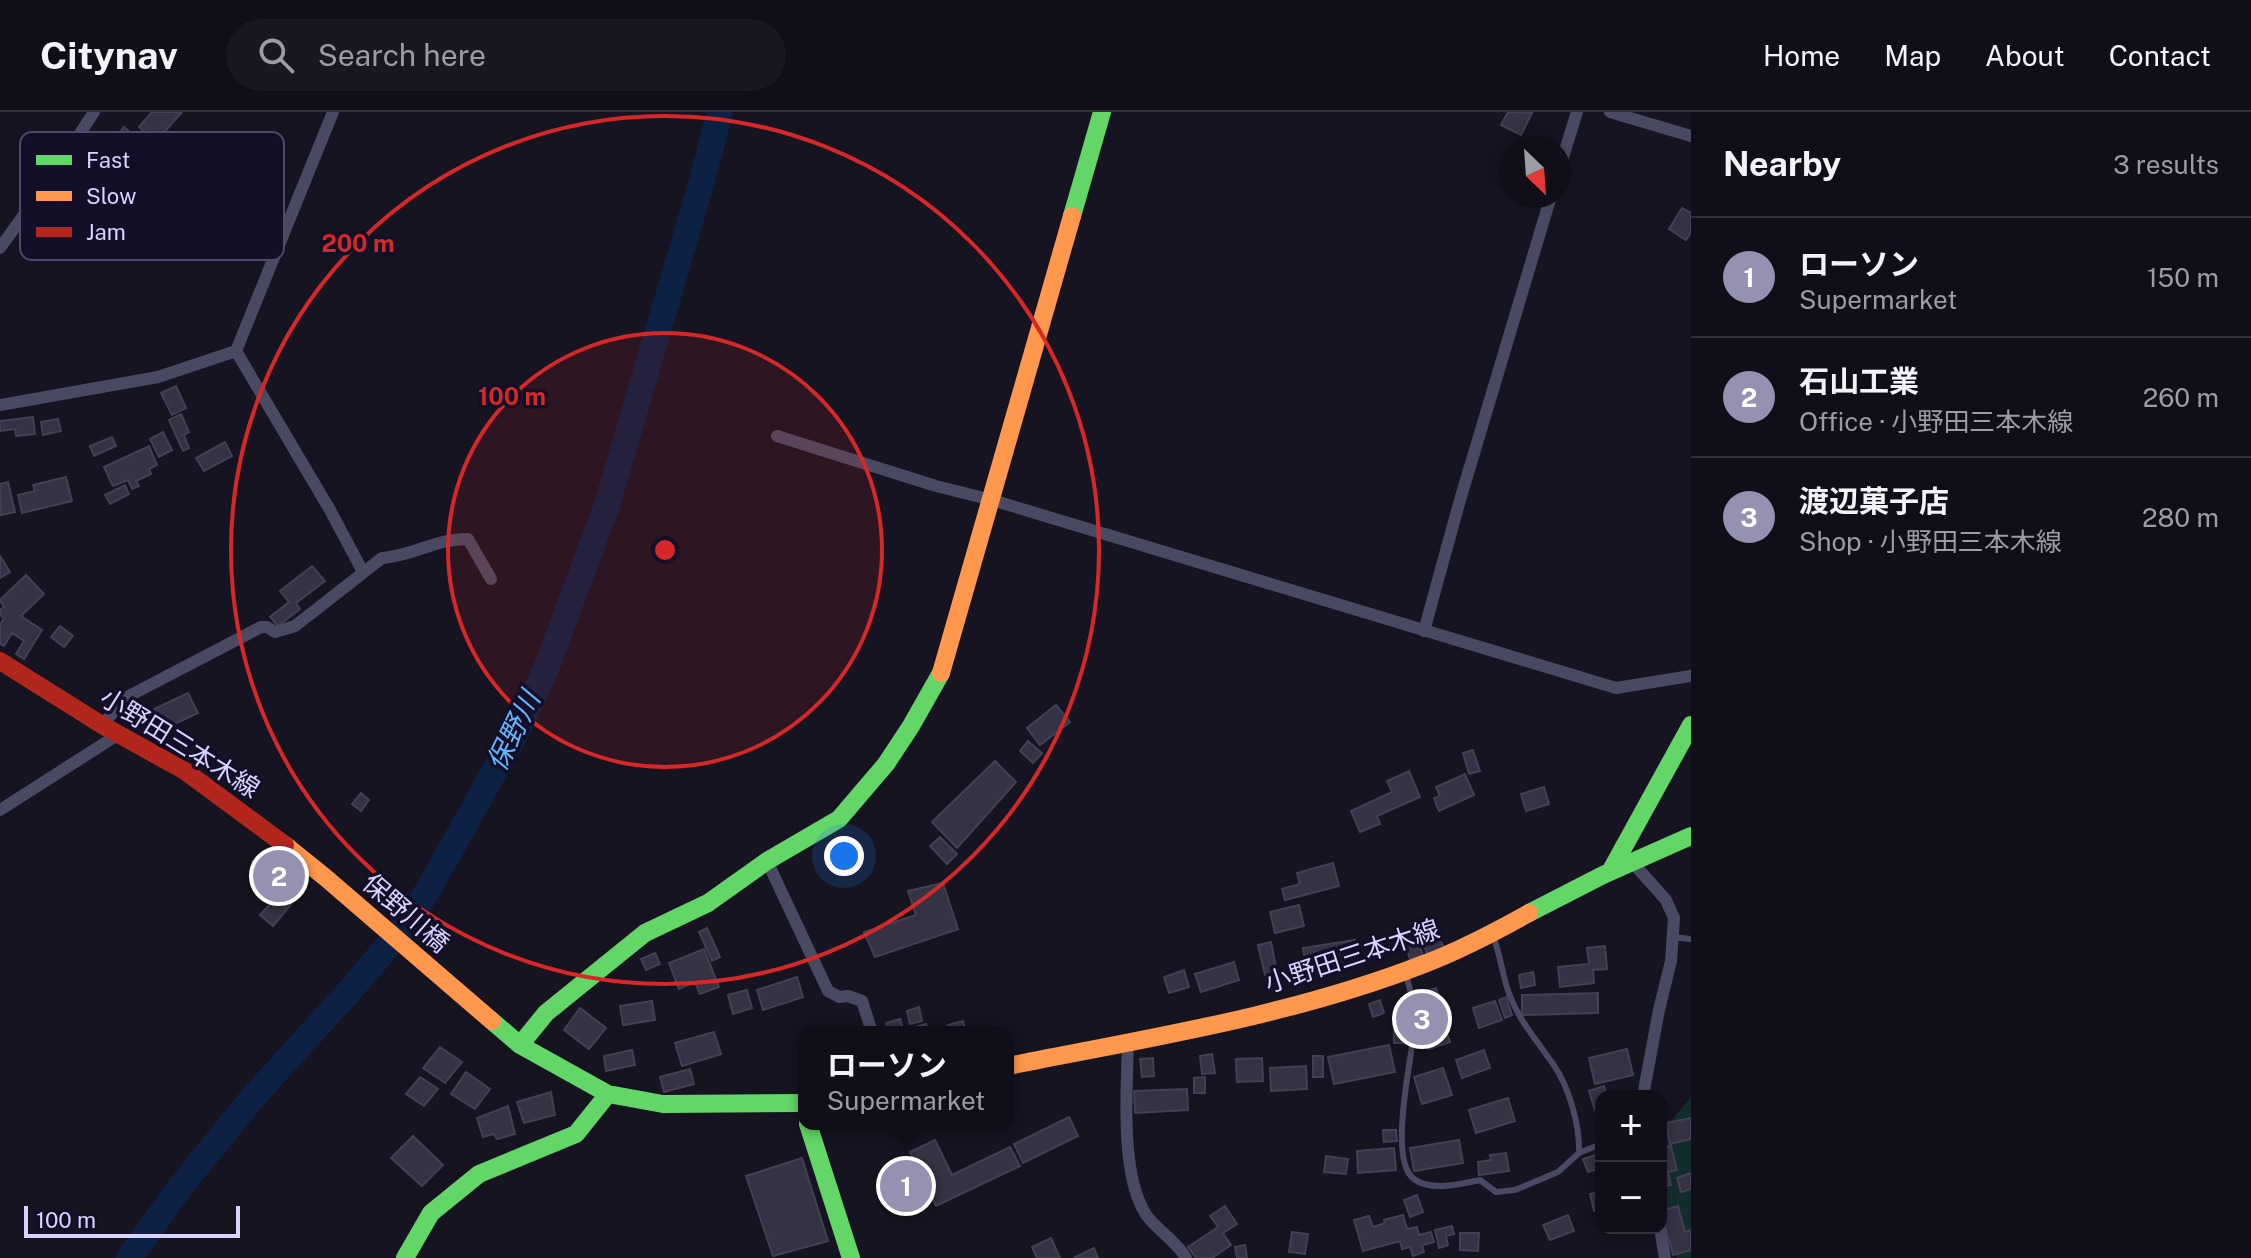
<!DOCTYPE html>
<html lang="en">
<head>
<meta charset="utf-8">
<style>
  :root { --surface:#100f19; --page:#191822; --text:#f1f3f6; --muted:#9c9ca2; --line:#302f38; --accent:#9591b1 }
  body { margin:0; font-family:"Public Sans","Noto Sans JP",sans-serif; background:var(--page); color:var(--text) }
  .controls { position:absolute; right:24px; bottom:24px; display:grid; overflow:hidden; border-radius:16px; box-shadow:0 4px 12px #0003 }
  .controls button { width:72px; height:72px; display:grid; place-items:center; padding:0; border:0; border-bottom:2px solid var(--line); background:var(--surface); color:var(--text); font:40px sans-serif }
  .compass { position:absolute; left:1499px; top:24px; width:72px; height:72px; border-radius:50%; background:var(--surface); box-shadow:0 4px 12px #0003; rotate:155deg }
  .scale { position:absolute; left:24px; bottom:20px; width:216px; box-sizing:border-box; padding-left:8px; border:4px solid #d9d4ff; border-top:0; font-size:22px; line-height:28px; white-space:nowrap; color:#d9d4ff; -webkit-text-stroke:6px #130f26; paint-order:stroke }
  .you { position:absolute; left:844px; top:744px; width:28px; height:28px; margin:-20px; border:6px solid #fff; border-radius:50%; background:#1a73e8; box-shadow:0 0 0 12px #1a73e833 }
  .badge { display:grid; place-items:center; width:52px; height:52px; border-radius:50%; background:var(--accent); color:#fff; font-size:26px; font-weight:700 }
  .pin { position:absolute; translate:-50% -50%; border:4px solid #fff; box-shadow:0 2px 8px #0006 }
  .popup { position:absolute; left:798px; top:914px; width:216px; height:104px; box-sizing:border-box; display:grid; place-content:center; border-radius:16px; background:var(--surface); filter:drop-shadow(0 2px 6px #0005); font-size:26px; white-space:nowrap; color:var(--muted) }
  .popup b { font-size:30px; color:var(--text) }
  .popup::after { content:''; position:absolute; left:50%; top:100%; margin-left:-16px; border:16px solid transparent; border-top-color:var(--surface) }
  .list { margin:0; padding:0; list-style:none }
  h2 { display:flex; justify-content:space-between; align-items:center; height:104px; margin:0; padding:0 32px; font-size:34px }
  h2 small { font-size:26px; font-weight:400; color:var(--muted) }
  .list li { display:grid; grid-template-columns:52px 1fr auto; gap:24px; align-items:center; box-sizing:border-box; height:120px; padding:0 32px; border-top:2px solid var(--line) }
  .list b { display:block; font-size:30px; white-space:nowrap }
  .list p { margin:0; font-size:26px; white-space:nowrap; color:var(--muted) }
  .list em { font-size:26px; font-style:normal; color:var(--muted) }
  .icon { flex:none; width:44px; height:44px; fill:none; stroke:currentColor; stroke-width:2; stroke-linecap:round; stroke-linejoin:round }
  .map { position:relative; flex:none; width:1691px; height:1146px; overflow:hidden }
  header { display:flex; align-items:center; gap:48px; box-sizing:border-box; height:112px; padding:0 40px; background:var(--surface); border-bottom:2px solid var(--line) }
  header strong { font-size:38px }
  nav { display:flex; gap:44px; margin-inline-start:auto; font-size:28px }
  .search { width:560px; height:72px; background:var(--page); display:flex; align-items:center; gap:20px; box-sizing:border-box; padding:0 28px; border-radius:44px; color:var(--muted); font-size:30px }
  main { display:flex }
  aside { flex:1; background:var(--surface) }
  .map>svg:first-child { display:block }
  .green { fill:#132c2d }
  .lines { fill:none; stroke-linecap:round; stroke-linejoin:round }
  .river { stroke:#0d2144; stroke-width:26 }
  .building { fill:#343243; stroke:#433f54; stroke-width:2 }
  .lane { stroke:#4a4962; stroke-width:6 }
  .street { stroke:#4a4962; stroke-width:12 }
  .fast { stroke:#63d668; stroke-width:18 }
  .slow { stroke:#ff974d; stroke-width:18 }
  .jam { stroke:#b3261e; stroke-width:18 }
  .ring { fill:none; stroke:#d62828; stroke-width:4 }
  .labels { text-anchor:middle; stroke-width:7; stroke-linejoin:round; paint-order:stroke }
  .street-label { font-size:26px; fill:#d9d4ff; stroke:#130f26 }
  .water-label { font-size:28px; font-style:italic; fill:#62b6ff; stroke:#130f26 }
  .key { fill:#130f26; stroke:#4e4a67; stroke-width:2 }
  .key-label { font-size:22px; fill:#d9d4ff }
  .centre { fill:#d62828; stroke:#130f26; stroke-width:4 }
  .ring-label { font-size:24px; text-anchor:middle; font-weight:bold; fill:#d62828; stroke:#130f26; stroke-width:7; stroke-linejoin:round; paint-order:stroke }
</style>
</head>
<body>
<header>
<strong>Citynav</strong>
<div class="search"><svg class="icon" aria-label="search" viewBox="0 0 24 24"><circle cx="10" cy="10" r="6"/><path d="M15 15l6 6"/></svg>Search here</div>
<nav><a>Home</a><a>Map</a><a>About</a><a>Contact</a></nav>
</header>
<main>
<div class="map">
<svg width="1691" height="1146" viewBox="0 0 1691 1146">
  <rect width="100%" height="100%" fill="#161421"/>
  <path class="green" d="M1691,985V1146H1677L1661,1075V1022Z"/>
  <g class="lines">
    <path class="river" d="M129,1146L182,1073L254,984L353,875L405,814L428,778L518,617L546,557L607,393L701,72L720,0"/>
  </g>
  <path class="building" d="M152,0H182L138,50L113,29L124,15L139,28L146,21L139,15Z
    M1508,0L1532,1L1521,23L1501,13Z
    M92,53L105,62L96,76L82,67Z
    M95,85L114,96L98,124L79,112Z
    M1682,96L1691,101V120L1686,128L1669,117Z
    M65,105L74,113L66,122L57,114Z
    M176,274L186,296L172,303L161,281Z
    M181,302L189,320L184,323L189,336L183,339L169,308Z
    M33,305L35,322L16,324L15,317L0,319V309Z
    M58,307L61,319L43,323L41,310Z
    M163,320L172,338L159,345L150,327Z
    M112,325L116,334L94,344L90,334Z
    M225,330L232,344L204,359L196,346Z
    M149,334L157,353L149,357L151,362L136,369L139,374L132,377L128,368L113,374L104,355Z
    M66,365L72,389L22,401L18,383L35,379L33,373Z
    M8,370L15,400L1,403L0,372Z
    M125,373L129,382L110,392L105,383Z
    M0,444L10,460L0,466Z
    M312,454L325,469L296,491L300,497L278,514L270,505L289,490L280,479Z
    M26,463L44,482L21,504L42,518L24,547L16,542L24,529L12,521L4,534L0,532V513L4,506L0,503V498L4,495L0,488Z
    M60,514L73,524L64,535L51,525Z
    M188,581L198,601L162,618L152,598Z
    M142,592L151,604L136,614L128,601Z
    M1056,593L1070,610L1040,633L1027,616Z
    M1028,629L1042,641L1033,651L1020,639Z
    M1473,638L1480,659L1469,662L1463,641Z
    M995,649L1016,670L957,736L932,710Z
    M1409,659L1420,685L1377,704L1380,712L1360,720L1351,699L1392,680L1387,669Z
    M1465,662L1474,683L1439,699L1434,686L1440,684L1436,675Z
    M1544,675L1549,692L1526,699L1521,682Z
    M361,681L369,688L361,699L352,692Z
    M940,725L957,742L947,752L930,734Z
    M260,742L293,770L289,775L299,783L273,814L260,803L271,791L274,794L284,783L256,760L259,756L252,750Z
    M1333,751L1339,774L1285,788L1282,777L1300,772L1297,761Z
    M943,771L958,817L875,845L864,820L916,803L908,779Z
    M1299,793L1304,814L1275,821L1270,800Z
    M707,816L720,845L712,849L699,820Z
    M1438,821L1444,837L1428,844L1422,827Z
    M1416,824L1423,843L1410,847L1404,829Z
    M1355,828L1359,851L1307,860L1303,836Z
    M1271,830L1277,860L1265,863L1258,833Z
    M1605,834L1607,857L1593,858L1594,871L1560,875L1558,855L1589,852L1587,836Z
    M704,837L719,875L700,882L695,870L679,877L669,851Z
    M655,841L660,852L646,858L641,847Z
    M1234,850L1239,868L1201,880L1195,862Z
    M1184,858L1189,875L1169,881L1164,865Z
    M1533,860L1535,873L1521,876L1519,863Z
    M797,865L803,885L763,898L757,878Z
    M1436,876L1446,913L1426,918L1416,882Z
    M747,878L752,896L733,902L728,883Z
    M1598,881V901L1522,903V883Z
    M1506,885L1512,903L1505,906L1499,888Z
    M1380,888L1384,901L1373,905L1369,892Z
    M652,889L655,908L623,913L620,894Z
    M1495,889L1502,908L1479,916L1473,896Z
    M919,895L922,909L910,912L907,899Z
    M580,896L606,916L589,937L564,918Z
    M900,907L903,917L888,920L886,911Z
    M1394,908H1407L1406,931H1394Z
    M963,909L966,920H949L948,913Z
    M926,912L928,920H912L911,916Z
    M1446,918L1450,930L1429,937L1425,925Z
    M714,920L721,942L682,954L675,931Z
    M1389,933L1395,960L1334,972L1328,945Z
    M440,935L462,950L445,971L423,956Z
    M1627,937L1633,963L1595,972L1589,946Z
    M632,938L635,953L606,959L604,944Z
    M1484,938L1490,956L1462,966L1456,948Z
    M1212,942L1215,961L1202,962L1200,944Z
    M1313,944H1323V965H1313Z
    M1153,946L1154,964L1142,965L1140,947Z
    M1262,946L1263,969L1237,970L1236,947Z
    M1306,954L1307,977L1271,979L1270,956Z
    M1443,956L1452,983L1422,992L1414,965Z
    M690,957L694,972L664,980L660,965Z
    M466,960L490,977L475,997L451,982Z
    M420,965L438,977L424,994L406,982Z
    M1205,965V981H1194V966Z
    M1604,974L1607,984H1601V1017L1589,979Z
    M1187,977L1188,998L1135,1001L1134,979Z
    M551,980L555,1003L524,1011L517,990Z
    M1508,986L1515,1009L1476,1021L1469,998Z
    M508,994L515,1022L497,1027L494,1022L483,1025L477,1006Z
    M1069,1005L1078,1024L1023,1051L1014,1032Z
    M1691,1006V1027L1670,1032L1666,1011Z
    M1383,1018H1396L1397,1029L1384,1030Z
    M413,1024L443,1053L422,1074L391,1046Z
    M935,1028L952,1063L1010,1035L1020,1054L936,1094L910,1040Z
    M1459,1028L1463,1051L1414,1059L1410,1036Z
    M1671,1034L1677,1058L1668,1060L1671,1073L1661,1075V1036Z
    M1394,1036L1396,1058L1358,1061L1357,1039Z
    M1506,1041L1509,1059L1479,1063L1478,1050L1491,1048L1490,1043Z
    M1601,1041V1056L1588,1060L1583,1047Z
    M1326,1044L1348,1047L1346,1062L1324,1060Z
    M802,1046L828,1129L773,1144L746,1064Z
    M910,1050L923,1090L901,1097L888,1058Z
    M1691,1061V1077L1681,1080L1677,1066Z
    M1601,1080V1098L1594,1099L1590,1082Z
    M1417,1083L1423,1100L1410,1105L1404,1088Z
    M1225,1094L1237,1112L1223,1121L1231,1133L1212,1146H1196L1188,1135L1218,1115L1210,1104Z
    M1678,1094L1685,1120L1691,1118V1138L1673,1143L1661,1099Z
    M1403,1103L1407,1117L1417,1115L1419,1123L1431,1120L1434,1130L1422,1133L1424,1140L1413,1144L1410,1135L1402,1137L1400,1129L1363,1139L1354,1108L1369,1104L1373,1115L1385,1111L1384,1108Z
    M1568,1103L1574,1119L1550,1128L1543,1113Z
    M1452,1114L1454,1122L1446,1124L1448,1133L1439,1136L1435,1118Z
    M1292,1120L1308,1122L1305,1142L1289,1140Z
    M1460,1121H1479L1478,1139L1460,1138Z
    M1051,1126L1060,1146H1037L1032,1135Z
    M1245,1133L1247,1146H1237L1235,1135Z
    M1094,1136L1098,1146H1076L1075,1145Z"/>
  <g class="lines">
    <path class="lane" d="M1493,824C1501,843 1502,865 1510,884C1520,910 1538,930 1553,952C1569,974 1580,1014 1579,1041
      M1672,825L1691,827
      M1406,863C1410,879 1416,894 1415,911C1413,942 1387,1048 1414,1067C1431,1080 1461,1072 1480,1068L1496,1080L1515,1078L1558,1060L1579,1041L1601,1032"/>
    <path class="street" d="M1610,0L1691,24
      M1559,58L1577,0
      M0,136L55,60L94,0
      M236,239L333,0
      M236,239L330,398L363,460
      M0,293L158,265L236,239
      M777,324L936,374L992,388L1616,576L1691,564
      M1424,519L1460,388L1551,84
      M102,613L127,585L261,515H267L275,520L295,514L382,446C412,444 438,426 468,427L491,467
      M0,698L119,622
      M767,749L828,879L839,885L848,884L862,889L872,920
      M1633,751L1666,788L1674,806L1671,849L1659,898L1643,984
      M1128,930C1127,977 1120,1060 1145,1101C1154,1116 1176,1128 1186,1146
      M1660,1116L1665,1146"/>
    <path class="fast" d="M1072,104L1102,0
      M1610,760L1691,613
      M1529,801L1603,763L1691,724
      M492,909L520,933L608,982L663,992L804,991
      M520,933L546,901L645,821L708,791L767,749L839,707L886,652L911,614L941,561
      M808,1012L851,1146
      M405,1146L431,1101L479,1062L576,1022L608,982"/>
    <path class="slow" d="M941,561L1072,104
      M285,733L326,766L492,909
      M1008,954C1147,926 1291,904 1424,852C1461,838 1495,820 1529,801"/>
    <path class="jam" d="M0,549L102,613L185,659L285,733"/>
  </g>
  <circle cx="665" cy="438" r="217" fill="#d62828" fill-opacity=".12"/>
  <g class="ring">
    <circle cx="665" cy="438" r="217"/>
    <circle cx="665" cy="438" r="434"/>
  </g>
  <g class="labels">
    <g class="street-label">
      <text transform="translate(180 631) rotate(32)" y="9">小野田三本木線</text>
      <text transform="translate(406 801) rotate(41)" y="9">保野川橋</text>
      <text transform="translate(1352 844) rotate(-18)" y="9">小野田三本木線</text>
    </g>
    <g class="water-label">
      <text transform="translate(513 619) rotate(-64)" y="10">保野川</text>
    </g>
  </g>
  <rect x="20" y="20" width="264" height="128" rx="12" class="key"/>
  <rect x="36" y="43" width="36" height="10" fill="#63d668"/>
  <rect x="36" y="79" width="36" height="10" fill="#ff974d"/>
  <rect x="36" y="115" width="36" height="10" fill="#b3261e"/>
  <g class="key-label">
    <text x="86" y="56">Fast</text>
    <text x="86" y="92">Slow</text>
    <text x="86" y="128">Jam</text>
  </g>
  <circle cx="665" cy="438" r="12" class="centre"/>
  <g class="ring-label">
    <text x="358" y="140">200 m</text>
    <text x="512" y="293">100 m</text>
  </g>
</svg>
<div class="controls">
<button>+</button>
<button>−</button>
</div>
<svg class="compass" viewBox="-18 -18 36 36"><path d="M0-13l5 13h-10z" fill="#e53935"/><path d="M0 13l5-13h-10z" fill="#9c9ca2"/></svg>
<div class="scale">100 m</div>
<div class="you"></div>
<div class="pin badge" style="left:906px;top:1074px">1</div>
<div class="popup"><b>ローソン</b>Supermarket</div>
<div class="pin badge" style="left:279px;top:764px">2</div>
<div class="pin badge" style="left:1422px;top:907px">3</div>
</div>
<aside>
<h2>Nearby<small>3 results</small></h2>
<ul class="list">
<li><span class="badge">1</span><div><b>ローソン</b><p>Supermarket</p></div><em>150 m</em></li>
<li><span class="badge">2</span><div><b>石山工業</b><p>Office · 小野田三本木線</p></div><em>260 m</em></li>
<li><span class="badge">3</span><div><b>渡辺菓子店</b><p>Shop · 小野田三本木線</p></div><em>280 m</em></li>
</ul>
</aside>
</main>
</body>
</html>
